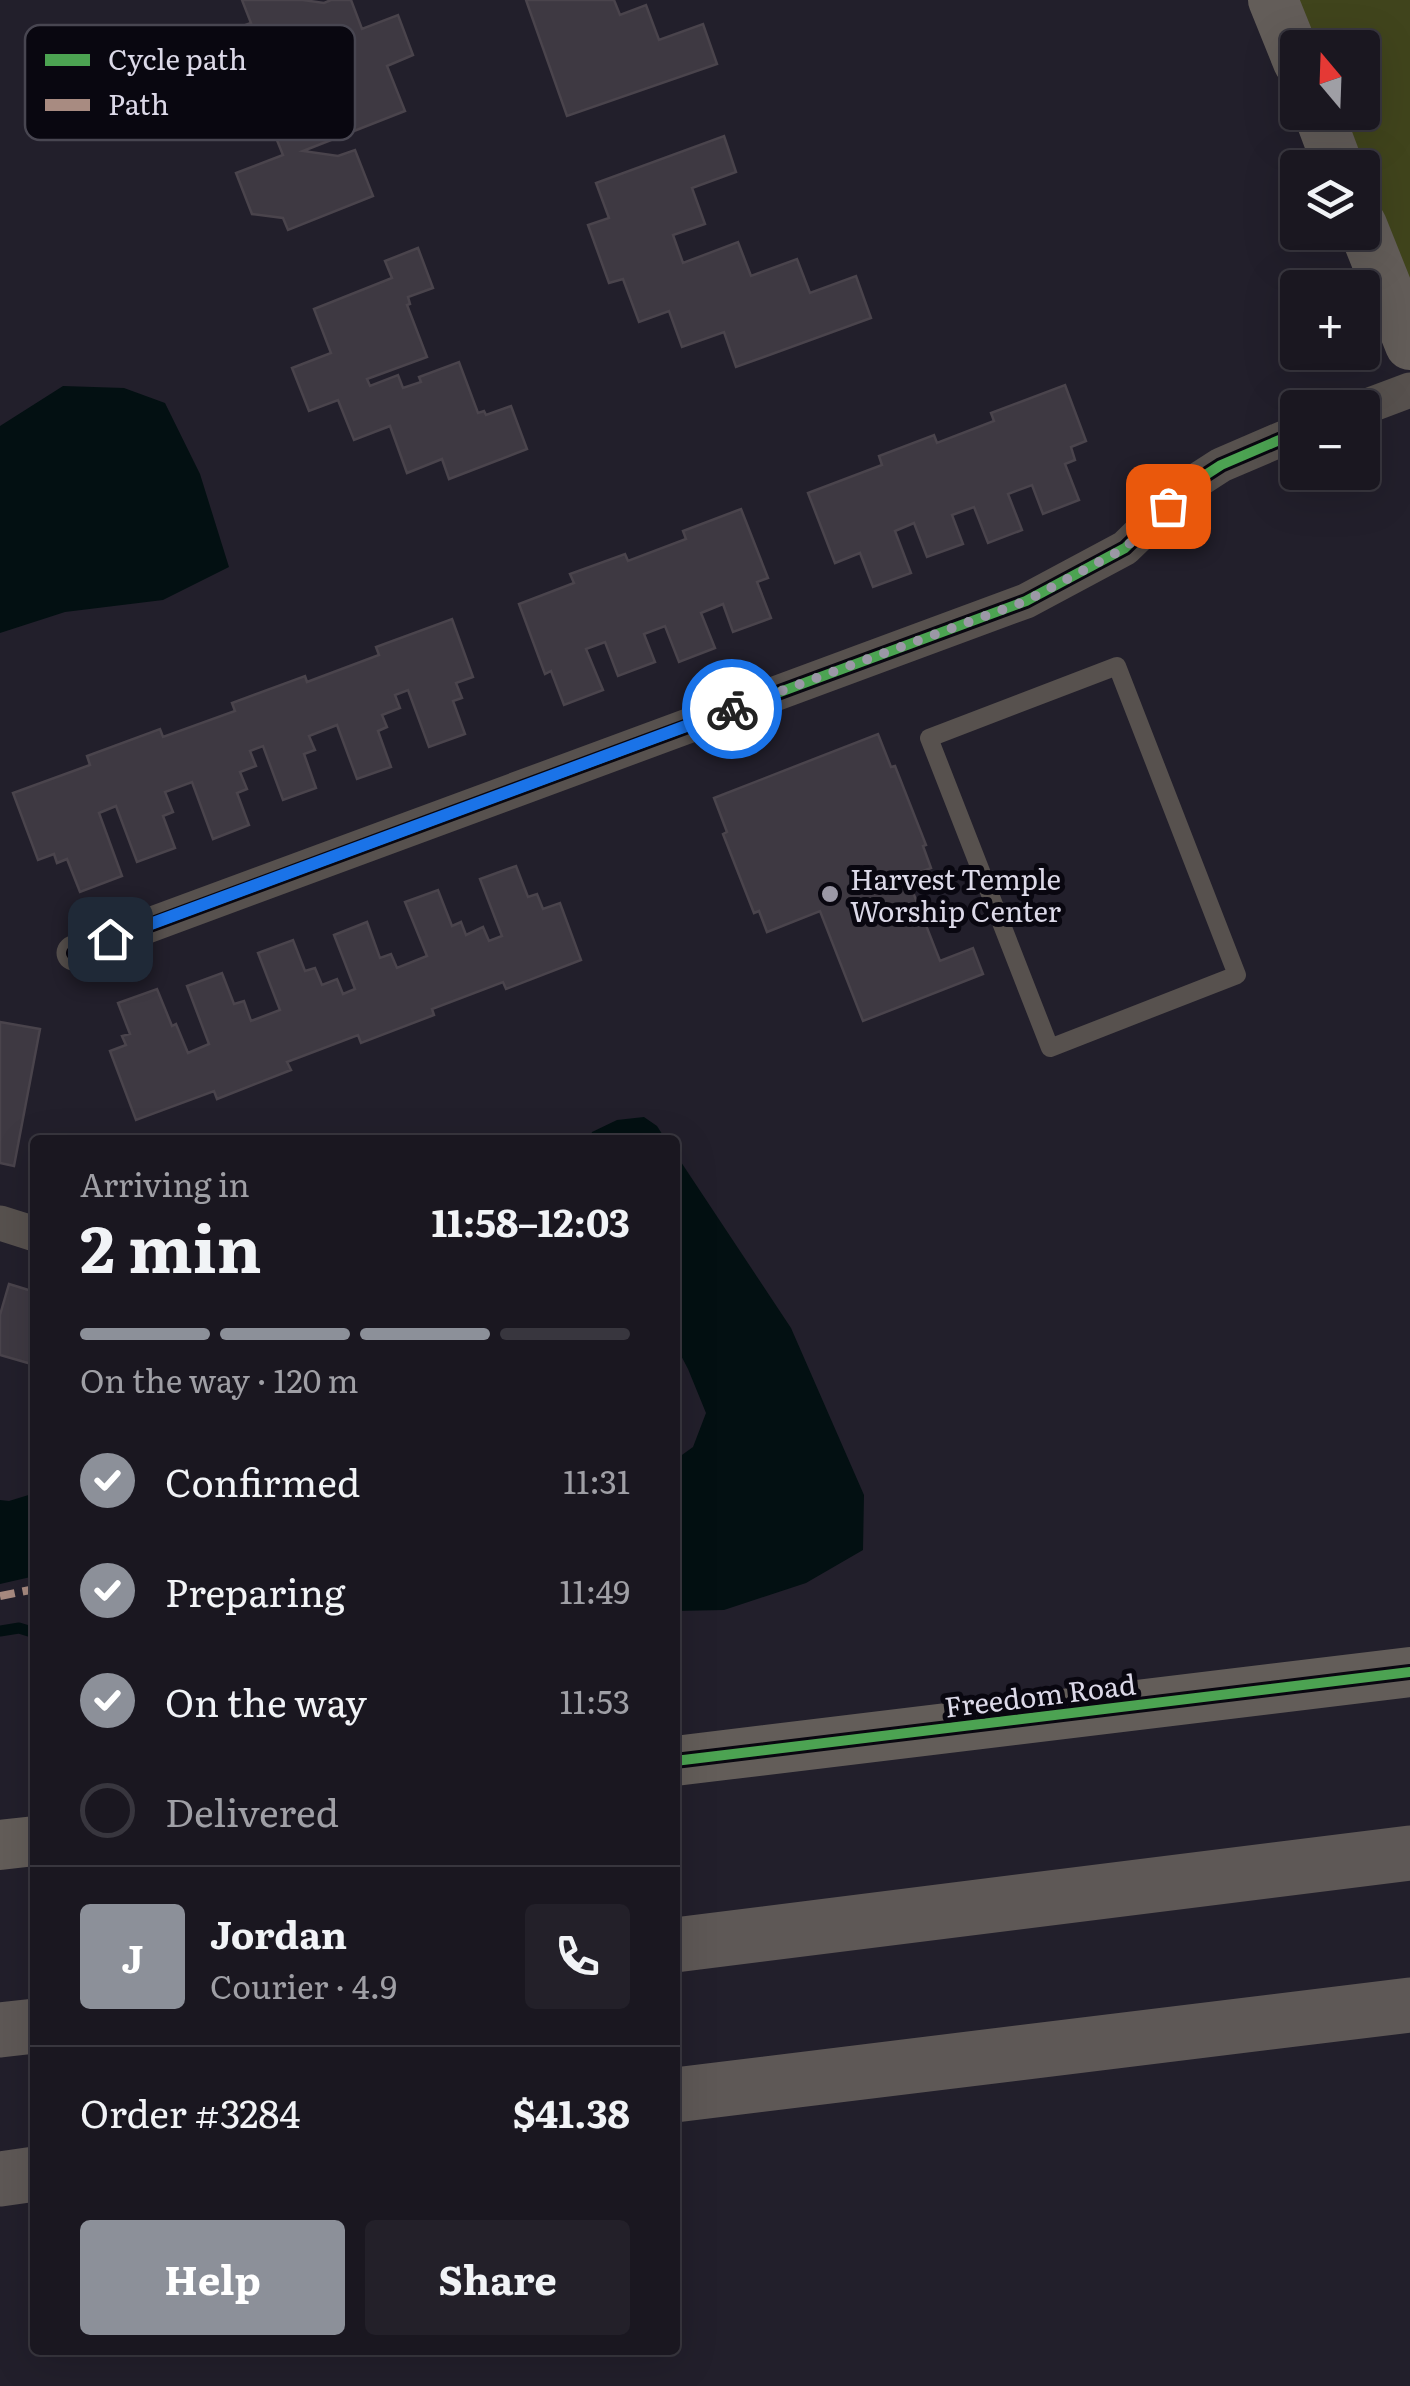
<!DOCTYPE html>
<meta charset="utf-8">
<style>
:root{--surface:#1a1720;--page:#232029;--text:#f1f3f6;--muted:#9f9fa5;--line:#38363e;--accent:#8c9099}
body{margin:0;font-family:Literata,serif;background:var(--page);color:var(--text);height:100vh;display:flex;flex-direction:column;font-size:38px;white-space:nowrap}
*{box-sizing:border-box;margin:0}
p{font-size:32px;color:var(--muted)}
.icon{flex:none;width:55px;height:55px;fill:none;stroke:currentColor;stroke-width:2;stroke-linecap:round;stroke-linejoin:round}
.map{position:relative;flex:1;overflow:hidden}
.side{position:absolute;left:30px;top:1135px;width:650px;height:1220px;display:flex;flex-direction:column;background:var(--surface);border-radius:10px;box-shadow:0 10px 40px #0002,0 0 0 2px var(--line)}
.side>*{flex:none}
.needle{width:65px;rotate:341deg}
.controls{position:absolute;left:1280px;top:30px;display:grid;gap:20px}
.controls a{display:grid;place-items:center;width:100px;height:100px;border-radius:10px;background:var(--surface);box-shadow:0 10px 40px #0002,0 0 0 2px var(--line);font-size:50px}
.pin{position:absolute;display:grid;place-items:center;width:85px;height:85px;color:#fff;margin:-42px;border-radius:20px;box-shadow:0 5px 15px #0006}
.courier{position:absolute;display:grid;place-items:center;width:100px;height:100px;margin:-50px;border:8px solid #1a73e8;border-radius:50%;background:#fff;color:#222;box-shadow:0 2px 12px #0007}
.overview em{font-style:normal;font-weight:700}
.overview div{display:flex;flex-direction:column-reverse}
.overview{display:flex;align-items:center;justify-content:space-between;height:170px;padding:0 50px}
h1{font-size:65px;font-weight:700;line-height:75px}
.bar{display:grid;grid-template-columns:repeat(4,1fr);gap:15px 10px;align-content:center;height:120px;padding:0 50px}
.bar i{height:12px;border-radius:8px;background:var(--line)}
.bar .current{background:var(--accent)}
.bar p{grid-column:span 4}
.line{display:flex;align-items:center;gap:25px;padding:0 50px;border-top:2px solid var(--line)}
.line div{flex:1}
.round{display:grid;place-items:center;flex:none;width:105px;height:105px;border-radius:10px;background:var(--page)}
ol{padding:0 50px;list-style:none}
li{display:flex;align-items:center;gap:30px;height:110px}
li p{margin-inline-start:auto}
li .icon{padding:10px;border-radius:50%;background:var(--accent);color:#fff;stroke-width:4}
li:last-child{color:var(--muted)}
li i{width:55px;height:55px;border:5px solid var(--line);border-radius:50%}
.button{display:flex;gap:20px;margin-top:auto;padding:20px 50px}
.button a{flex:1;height:115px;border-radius:10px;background:var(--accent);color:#fff;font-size:40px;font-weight:700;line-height:115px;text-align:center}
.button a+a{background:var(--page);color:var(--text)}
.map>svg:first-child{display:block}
</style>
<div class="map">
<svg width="1410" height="2386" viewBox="0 0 1410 2386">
<rect width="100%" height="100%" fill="#221f2b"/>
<!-- park -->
<path fill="#40441c" d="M1272 0H1410V350L1362 232V168L1315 113 1362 112V48H1298Z"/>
<!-- water -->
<g fill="#031012">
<path d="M63 386 124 388 165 403 200 474 229 567 163 600 65 612 0 633V426Z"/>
<path d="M644 1117 657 1126 666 1140H589L592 1132 617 1120Z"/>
<path d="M675 1153 791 1328 864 1495 863 1550 806 1583 724 1610 675 1611V1460L693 1447 706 1413 688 1369 675 1344Z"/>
<path d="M35 1493V1576L0 1584V1500L9 1501Z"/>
</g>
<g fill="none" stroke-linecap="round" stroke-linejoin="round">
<!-- stream -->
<path stroke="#031012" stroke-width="11" d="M0 1631 19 1628 35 1633"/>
</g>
<!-- building -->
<g fill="#3e3942" stroke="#4a444c" stroke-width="2.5">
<path d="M242 0H303L324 3 331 0H351L362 29 398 15 413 55 387 66 405 111 303 151 338 156 355 150 373 196 288 230 283 218 252 214 236 173 283 155 266 113 286 105 270 67 242 78 223 33 251 23Z"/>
<path d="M526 0H614L620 15 646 5 659 40 703 24 717 64 567 116Z"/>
<path d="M724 136 736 172 692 188 705 224 673 235 683 263 738 242 751 276 797 259 810 293 856 276 871 318 736 367 724 332 682 347 669 311 639 322 623 279 609 283 588 225 609 218 596 183Z"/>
<path d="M418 248 433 288 408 297 410 304 407 305 427 357 367 379 370 386 398 375 403 388 421 382 419 377 459 362 478 413 484 411 486 415 511 406 527 449 449 479 442 459 407 473 390 426 354 440 338 400 309 411 292 368 331 353 314 309 392 278 385 261Z"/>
<path d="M1065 385 1086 441 1071 447 1075 460 1065 464 1079 500 1043 514 1032 485 1008 494 1022 530 988 543 974 507 952 515 963 544 927 557 914 523 895 531 911 573 873 587 860 553 835 563 808 493 882 465 879 456 934 435 937 443 994 421 991 413Z"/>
<path d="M741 509 768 578 757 582 771 618 733 632 723 604 701 613 715 648 679 662 665 626 644 634 655 662 618 676 605 642 586 649 603 690 564 705 551 671 545 674 519 604 574 583 570 574 625 554 628 561 686 539 683 531Z"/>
<path d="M452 619 473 677 456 683 462 698 453 701 465 734 429 747 408 690 395 695 400 708 382 715 387 727 378 731 391 767 357 779 337 725 309 736 315 750 304 754 316 788 283 800 263 746 250 751 256 766 240 772 247 789 237 793 249 825 213 839 192 782 165 792 173 812 163 816 175 848 137 862 116 806 99 813 122 876 80 892 67 859 57 863 54 854 38 860 13 793 90 765 87 756 160 729 163 737 235 711 232 703 305 676 307 682 379 655 376 647Z"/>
<path d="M878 734 891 767 895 766 926 845 923 846 931 868 907 877 940 961 973 948 983 974 863 1021 820 911 767 932 759 911 754 913 723 834 727 832 714 798Z"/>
<path d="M516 866 528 897 537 894 543 909 560 903 581 960 506 989 503 982 432 1009 434 1015 361 1043 358 1035 287 1062 291 1070 217 1099 214 1091 136 1120 110 1051 126 1045 122 1036 130 1034 118 1003 157 989 172 1026 176 1024 188 1053 209 1044 187 986 222 973 234 1004 244 1001 251 1021 280 1010 258 953 293 940 305 971 315 968 322 985 337 979 343 994 355 989 334 935 367 922 380 958 391 954 397 968 427 956 405 902 438 890 452 926 461 922 466 935 483 927 489 941 502 936 480 879Z"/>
<path d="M0 1022 40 1029 14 1166 0 1163Z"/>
<path d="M9 1284 35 1292V1365L0 1355V1315Z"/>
</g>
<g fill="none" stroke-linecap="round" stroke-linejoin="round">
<!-- lane -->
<path stroke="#57514e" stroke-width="18" d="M1117 666 1237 975 1050 1048 929 738Z"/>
<!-- street -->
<g stroke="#57514e" stroke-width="35">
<path d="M1362 408 1410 390"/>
<path d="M74 953 1026 601 1125 548 1190 485 1221 465 1298 432"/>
<path d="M0 1223 35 1234"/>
</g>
<!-- secondary -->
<g stroke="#635d59" stroke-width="50">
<path d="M1273 0 1298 62"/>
<path d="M1318 112 1339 168"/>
<path d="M1362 225 1410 345"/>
<path d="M675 1761 1410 1672"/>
<path d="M0 1845 35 1841"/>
</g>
<!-- highway -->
<g stroke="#5e5856" stroke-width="55">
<path d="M675 1945 1410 1853"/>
<path d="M0 2030 35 2026"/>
<path d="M675 2095 1410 2005"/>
<path d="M0 2179 35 2174"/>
</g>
<!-- quiet -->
<path stroke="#a88b81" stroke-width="8" stroke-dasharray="15 8" stroke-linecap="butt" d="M0 1596 35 1589"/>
<!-- cycleway casing -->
<g stroke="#090710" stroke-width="16">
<g id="cycleway">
<path d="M74 953 1026 601 1125 548 1190 485 1221 465 1298 432"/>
<path d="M675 1761 1410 1672"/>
</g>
</g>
<!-- cycleway -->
<use href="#cycleway" stroke="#4ca352" stroke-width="10"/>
</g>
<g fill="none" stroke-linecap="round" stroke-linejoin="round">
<!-- done -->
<path stroke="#9b98a6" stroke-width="10" stroke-dasharray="0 18" d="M732 709 1026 601 1125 548 1168 506"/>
<!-- route -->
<path stroke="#1a73e8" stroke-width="12" d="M110 939 732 709"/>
</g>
<!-- markers -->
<circle fill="#9b98a6" stroke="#090710" stroke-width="4" cx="830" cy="894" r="10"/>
<g text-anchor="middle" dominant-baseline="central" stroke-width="10" stroke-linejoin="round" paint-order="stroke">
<!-- poi labels -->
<g font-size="28" fill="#dcd9e8" stroke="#090710" text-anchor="start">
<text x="850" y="878">Harvest Temple<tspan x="850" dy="32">Worship Center</tspan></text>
</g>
<!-- street labels -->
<g font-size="28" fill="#dcd9e8" stroke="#090710">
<text transform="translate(1040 1694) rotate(-7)">Freedom Road</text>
</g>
</g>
<!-- legend -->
<rect x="25" y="25" width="330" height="115" rx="15" fill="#090710" stroke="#484651" stroke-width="2.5"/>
<rect x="45" y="54" width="45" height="12" fill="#4ca352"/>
<rect x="45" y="99" width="45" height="12" fill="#a88b81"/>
<g font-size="28" fill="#dcd9e8">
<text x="108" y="70">Cycle path</text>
<text x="108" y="115">Path</text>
</g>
</svg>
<div class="controls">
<a><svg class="needle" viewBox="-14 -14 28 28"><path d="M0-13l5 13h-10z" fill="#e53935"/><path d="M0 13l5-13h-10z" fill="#9f9fa5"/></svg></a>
<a><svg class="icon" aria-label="layers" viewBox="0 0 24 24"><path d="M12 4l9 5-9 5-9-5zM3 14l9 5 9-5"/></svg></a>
<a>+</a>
<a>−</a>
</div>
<div class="pin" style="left:1168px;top:506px;background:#ea580c"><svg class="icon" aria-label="bag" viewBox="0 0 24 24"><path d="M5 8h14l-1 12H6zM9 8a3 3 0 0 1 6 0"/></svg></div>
<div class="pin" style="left:110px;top:939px;background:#1f2937"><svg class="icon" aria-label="home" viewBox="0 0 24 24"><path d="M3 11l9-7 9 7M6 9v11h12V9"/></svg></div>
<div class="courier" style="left:732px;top:709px"><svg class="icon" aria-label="bike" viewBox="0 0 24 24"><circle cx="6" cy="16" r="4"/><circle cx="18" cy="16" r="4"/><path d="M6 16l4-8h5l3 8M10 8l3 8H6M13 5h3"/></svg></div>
<section class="side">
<div class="overview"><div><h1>2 min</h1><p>Arriving in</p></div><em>11:58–12:03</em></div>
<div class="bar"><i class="current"></i><i class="current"></i><i class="current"></i><i></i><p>On the way · 120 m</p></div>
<ol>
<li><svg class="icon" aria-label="check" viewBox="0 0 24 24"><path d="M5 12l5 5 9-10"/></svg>Confirmed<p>11:31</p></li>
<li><svg class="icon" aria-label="check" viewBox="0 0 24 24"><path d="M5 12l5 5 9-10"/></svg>Preparing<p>11:49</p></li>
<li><svg class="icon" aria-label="check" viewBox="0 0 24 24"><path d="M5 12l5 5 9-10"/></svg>On the way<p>11:53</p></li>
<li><i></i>Delivered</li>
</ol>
<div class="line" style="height:180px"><b class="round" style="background:var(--accent);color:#fff">J</b><div><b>Jordan</b><p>Courier · 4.9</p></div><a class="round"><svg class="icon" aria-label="phone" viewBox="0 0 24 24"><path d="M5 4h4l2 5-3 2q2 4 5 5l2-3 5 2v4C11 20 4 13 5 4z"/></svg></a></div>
<div class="line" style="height:130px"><div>Order #3284</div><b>$41.38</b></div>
<div class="button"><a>Help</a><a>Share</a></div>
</section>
</div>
